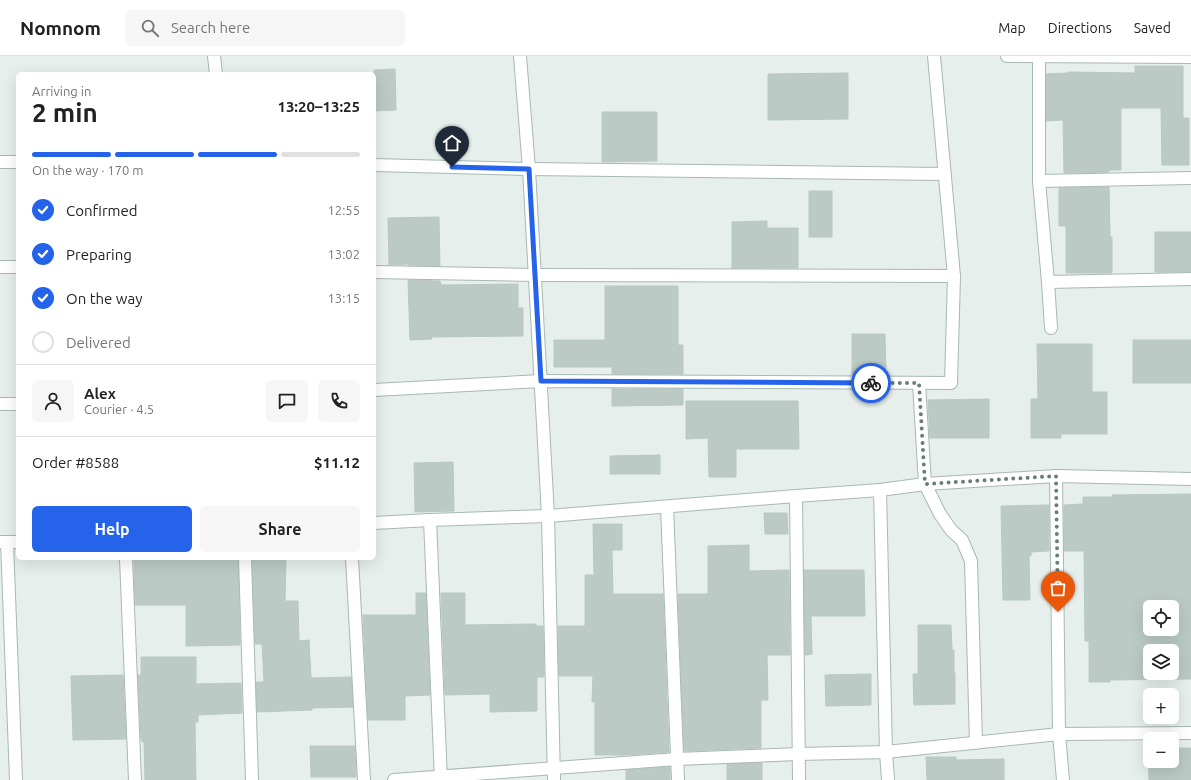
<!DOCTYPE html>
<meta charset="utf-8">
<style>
:root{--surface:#fff;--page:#f6f6f6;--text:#222;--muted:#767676;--line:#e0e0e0;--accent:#2563eb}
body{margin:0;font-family:Ubuntu,sans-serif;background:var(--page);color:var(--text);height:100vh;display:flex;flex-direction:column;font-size:15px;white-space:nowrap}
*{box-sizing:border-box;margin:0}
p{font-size:13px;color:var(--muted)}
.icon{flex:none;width:22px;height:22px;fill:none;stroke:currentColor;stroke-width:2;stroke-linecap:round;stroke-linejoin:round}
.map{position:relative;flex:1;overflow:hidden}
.drawer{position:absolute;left:16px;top:16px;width:360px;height:488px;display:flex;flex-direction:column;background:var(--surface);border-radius:6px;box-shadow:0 4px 16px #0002}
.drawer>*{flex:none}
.controls{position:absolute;left:1143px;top:544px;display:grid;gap:8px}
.controls a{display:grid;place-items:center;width:36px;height:36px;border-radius:6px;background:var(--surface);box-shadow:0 4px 16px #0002;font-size:20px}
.pin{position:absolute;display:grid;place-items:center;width:34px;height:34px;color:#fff;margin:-41px -17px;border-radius:50% 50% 50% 0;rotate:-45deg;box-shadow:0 0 4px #0007}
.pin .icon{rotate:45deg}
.courier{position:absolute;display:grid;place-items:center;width:40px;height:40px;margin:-20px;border:3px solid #2563eb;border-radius:50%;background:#fff;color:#222;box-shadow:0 1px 5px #0007}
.summary em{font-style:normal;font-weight:700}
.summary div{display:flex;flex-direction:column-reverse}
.summary{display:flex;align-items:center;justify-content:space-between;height:68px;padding:0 16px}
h1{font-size:26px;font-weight:700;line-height:30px}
.bar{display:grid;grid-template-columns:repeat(4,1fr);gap:6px 4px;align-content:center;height:48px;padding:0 16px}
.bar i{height:5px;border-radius:3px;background:var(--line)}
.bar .current{background:var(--accent)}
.bar p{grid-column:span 4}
.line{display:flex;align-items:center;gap:10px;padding:0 16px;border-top:1px solid var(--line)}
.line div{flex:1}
.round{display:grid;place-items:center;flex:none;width:42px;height:42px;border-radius:6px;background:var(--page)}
ol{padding:0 16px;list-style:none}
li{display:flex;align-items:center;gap:12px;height:44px}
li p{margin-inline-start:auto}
li .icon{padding:4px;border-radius:50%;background:var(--accent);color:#fff;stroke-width:4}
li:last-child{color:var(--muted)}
li i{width:22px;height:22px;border:2px solid var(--line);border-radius:50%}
.action{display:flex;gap:8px;margin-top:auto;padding:8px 16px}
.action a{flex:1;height:46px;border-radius:6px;background:var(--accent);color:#fff;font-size:16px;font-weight:700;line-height:46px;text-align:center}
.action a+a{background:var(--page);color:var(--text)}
header{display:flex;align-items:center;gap:24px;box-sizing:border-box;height:56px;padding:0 20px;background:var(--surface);border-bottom:1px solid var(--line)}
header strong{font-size:19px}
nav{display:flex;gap:22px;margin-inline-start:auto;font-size:14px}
.search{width:280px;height:36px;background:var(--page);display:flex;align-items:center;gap:10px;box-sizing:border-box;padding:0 14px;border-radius:6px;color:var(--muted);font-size:15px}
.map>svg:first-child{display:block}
</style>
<header>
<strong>Nomnom</strong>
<div class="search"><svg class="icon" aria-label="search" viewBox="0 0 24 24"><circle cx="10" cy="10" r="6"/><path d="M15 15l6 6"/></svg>Search here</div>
<nav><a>Map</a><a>Directions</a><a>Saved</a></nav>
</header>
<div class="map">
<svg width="1191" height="724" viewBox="0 0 1191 724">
<rect width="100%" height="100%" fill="#e6efeb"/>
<!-- building -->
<g fill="#bbcac4" stroke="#b8c9c2" fill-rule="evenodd">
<path d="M1135 10H1183V62H1189V109H1162L1161 52H1121V114H1109V116L1064 117 1063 64 1046 65V18L1069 17V16L1135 17Z"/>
<path d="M395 13 396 54 374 55V14Z"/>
<path d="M848 17V63L768 64V18Z"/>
<path d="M602 56H657V105L602 106Z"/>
<path d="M1109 131 1110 181H1112V217H1066V170H1059V132Z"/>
<rect x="809" y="135" width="23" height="46"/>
<path d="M439 161 440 210 408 209V208L389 209 388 162Z"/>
<path d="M767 165V172H798V212H732V166Z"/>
<rect x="1155" y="176" width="36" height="40"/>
<path d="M408 224 440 225 441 229 518 228V252H523V280L431 281 432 283 410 284Z"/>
<path d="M605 230H678V289H683V318H612V311H554V284H605Z"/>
<path d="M852 278H885L886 319H852Z"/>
<rect x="1133" y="284" width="58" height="43"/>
<path d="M1037 288H1092V336H1107V378H1061V382H1031V343H1038Z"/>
<path d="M612 333H683V349L612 350Z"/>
<path d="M989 343V382H930L928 344Z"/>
<path d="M686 345H798L799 393H736V421H709L708 382 686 383Z"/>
<path d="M660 399V418H610V400Z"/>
<path d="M453 406 454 455 415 456 414 407Z"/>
<path d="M1191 438V623L1110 624V626H1089V585H1085L1084 495H1064V449L1083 448V441H1112V439ZM1150 551H1172V573H1150ZM1150 595H1172V617H1150Z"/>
<path d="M1049 449V495L1031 496V500H1029L1030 544H1003L1001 450Z"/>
<path d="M764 457H787L788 478H765Z"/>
<path d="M593 468H622V494H612L613 538H663L669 696 625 699H595V646H592L593 620H559L558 570H585V519H594Z"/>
<path d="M749 489V515L789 514 790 599H767L768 644H761V692L684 695 678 538H708V490Z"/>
<path d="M134 502H238L240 589 186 590V549H135Z"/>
<path d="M252 502H286L285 545H298L299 585 309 584 311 622 351 621 353 651 312 652V654L257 656 256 626H264L262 588H255Z"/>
<path d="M804 514H864L865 560H811L812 598 805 599Z"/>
<path d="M416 537H426L430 639 405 640V664H368L363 559H416Z"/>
<path d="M441 537H465V569L536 568V570H543L544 621H537V655L490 656V638L445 639Z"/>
<path d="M918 569H951L952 594H954V617H955V648L914 649 913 618H918Z"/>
<path d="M141 601H196V628L241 627 242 657 198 659V666H195L196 724H145L144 686H142V683H141L138 619H141Z"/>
<path d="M871 618V649L826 650 825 619Z"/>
<path d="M123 619 126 683 73 684 71 620Z"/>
<path d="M310 690H355L356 721H311Z"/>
<path d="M1148 692H1150V705H1172V692H1191V724H1149Z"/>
<path d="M926 701H956V704L1004 703V724H927Z"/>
<path d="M762 707V724H727V708Z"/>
<path d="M670 711V724H626V714Z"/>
</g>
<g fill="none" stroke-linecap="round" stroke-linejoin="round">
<!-- minor casing -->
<g stroke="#a8b8b2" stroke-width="14">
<g id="minor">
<path d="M214 0 216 18"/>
<path d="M520 0 529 113 548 460 554 724"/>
<path d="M1007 0 1191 1"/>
<path d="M1039 0V125L1048 226 1051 272"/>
<path d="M0 106H18"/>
<path d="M374 109 529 113 944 118"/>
<path d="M1039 125 1191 122"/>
<path d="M0 211H18"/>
<path d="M374 216 535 219 954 220"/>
<path d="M1048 226 1191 223"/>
<path d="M919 327 925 428 940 458 951 474 962 484 971 505 976 687"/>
<path d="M374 334 541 325 951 327 954 220 934 0"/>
<path d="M0 348H18"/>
<path d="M1056 420 1059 678 1063 724"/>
<path d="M880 434 886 696 888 724"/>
<path d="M796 440 799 724"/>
<path d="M667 451 678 724"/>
<path d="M430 464 441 724"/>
<path d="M374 467 430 464 548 460 796 440 880 434 925 428 1056 420 1191 423"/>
<path d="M0 486H18"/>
<path d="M7 486 16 724"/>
<path d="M126 502 135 724"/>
<path d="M245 502 252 724"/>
<path d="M352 502 364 724"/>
<path d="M394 724 677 703 798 698 886 696 1059 678 1191 677"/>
</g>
</g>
<!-- minor -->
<use href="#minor" stroke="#fff" stroke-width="12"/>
</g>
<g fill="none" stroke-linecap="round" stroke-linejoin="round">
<!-- done -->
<path stroke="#687f78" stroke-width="4" stroke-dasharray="0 7.2" d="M871 327H919L925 428 1056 420 1058 556"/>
<!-- route -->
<path stroke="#2563eb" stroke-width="5" d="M452 111 529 113 541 325 871 327"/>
</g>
</svg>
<div class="controls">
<a><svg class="icon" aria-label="locate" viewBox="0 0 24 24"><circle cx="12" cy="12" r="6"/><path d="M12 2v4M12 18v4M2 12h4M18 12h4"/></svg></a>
<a><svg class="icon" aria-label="layers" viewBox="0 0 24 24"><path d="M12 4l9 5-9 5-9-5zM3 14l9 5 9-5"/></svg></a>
<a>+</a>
<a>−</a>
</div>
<div class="pin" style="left:1058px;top:556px;background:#ea580c"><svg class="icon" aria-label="bag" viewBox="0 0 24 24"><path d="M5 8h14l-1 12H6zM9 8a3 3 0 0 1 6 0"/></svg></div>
<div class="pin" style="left:452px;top:111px;background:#1f2937"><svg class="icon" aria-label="home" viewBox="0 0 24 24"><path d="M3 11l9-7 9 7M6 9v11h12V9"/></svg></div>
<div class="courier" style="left:871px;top:327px"><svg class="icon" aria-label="bike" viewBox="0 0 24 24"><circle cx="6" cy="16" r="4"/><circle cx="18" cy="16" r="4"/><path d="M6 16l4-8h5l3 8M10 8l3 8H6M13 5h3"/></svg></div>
<section class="drawer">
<div class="summary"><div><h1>2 min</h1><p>Arriving in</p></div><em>13:20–13:25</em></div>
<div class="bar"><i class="current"></i><i class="current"></i><i class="current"></i><i></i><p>On the way · 170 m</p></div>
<ol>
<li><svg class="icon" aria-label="check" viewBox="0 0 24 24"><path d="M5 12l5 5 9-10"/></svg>Confirmed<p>12:55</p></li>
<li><svg class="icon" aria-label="check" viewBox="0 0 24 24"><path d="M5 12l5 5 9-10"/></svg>Preparing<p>13:02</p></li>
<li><svg class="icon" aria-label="check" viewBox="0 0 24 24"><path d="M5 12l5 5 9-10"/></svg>On the way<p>13:15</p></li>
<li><i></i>Delivered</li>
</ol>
<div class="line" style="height:72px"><a class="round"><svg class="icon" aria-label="person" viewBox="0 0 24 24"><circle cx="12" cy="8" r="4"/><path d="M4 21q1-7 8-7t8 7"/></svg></a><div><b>Alex</b><p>Courier · 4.5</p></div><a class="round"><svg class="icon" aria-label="chat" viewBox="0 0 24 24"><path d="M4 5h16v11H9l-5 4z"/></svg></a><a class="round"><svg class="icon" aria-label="phone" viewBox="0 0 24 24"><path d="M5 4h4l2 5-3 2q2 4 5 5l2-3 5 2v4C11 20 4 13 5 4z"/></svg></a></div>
<div class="line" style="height:52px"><div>Order #8588</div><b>$11.12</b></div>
<div class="action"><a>Help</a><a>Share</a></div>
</section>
</div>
